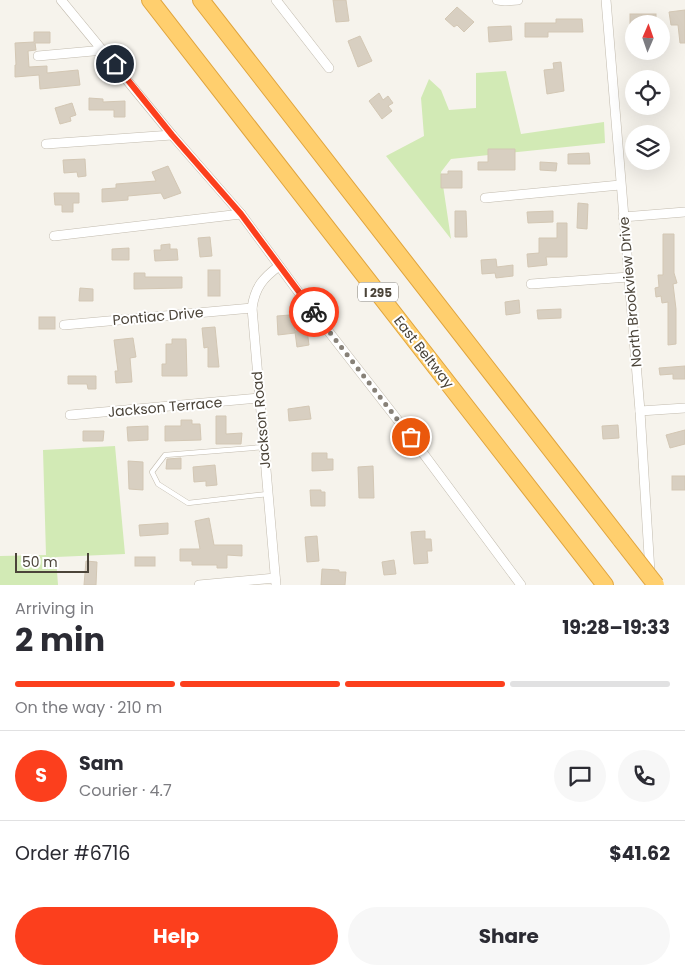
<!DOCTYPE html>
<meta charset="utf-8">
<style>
:root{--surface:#fff;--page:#f7f7f7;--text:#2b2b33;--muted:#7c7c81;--line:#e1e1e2;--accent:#fc3f1d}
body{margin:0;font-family:Poppins,sans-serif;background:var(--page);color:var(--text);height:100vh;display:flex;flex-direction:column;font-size:19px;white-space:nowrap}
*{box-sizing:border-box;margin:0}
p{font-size:16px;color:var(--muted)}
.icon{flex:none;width:28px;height:28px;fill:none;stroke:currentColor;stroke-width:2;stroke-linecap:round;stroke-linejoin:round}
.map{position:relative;height:585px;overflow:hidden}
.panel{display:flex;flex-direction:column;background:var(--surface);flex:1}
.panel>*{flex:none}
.needle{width:32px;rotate:2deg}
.controls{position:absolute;left:625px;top:15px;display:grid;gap:10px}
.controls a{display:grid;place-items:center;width:45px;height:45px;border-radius:50%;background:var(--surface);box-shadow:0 5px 20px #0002;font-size:25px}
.scale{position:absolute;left:15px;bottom:12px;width:74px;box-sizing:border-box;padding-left:5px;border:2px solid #4b4439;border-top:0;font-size:14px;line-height:18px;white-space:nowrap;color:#4b4439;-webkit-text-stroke:4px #fff;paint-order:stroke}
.pin{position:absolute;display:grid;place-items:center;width:42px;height:42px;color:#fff;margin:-21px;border:2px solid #fff;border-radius:50%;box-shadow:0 1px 5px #0007}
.courier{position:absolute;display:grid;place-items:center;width:50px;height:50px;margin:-25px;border:4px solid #fc3f1d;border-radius:50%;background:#fff;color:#222;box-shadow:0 1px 6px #0007}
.headline em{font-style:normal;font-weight:700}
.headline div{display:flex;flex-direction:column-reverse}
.headline{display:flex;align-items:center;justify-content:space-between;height:85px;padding:0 15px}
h1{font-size:32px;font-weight:700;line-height:38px}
.bar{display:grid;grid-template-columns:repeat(4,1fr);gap:8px 5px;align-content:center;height:60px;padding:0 15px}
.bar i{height:6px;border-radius:4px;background:var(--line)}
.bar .on{background:var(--accent)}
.bar p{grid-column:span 4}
.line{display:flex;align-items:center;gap:12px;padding:0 15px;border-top:1px solid var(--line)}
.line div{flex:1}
.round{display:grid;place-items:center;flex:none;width:52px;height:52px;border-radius:26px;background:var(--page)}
.action{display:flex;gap:10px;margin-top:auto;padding:10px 15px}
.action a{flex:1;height:58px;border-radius:30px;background:var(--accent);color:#fff;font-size:20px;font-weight:700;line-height:58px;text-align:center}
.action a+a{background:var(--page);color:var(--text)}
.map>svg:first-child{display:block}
</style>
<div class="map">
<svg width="685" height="585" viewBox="0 0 685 585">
<rect width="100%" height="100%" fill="#f6f3ec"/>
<!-- green -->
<g fill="#d2eab5">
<path d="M506 71 521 134 604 122 605 143 451 159 441 172 451 239 386 156 424 136 421 98 429 79 441 90 449 110 476 108V73Z"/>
<path d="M115 446 125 554 56 557 58 585H0V556L46 555 43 450Z"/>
</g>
<!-- building -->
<g fill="#d8cfc1" stroke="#d3c7b4">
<path d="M333 0H346L349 21 336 22Z"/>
<path d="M457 7 474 22 464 32 457 25 454 27 445 19Z"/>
<path d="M685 10V43H680L678 25H671L669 12Z"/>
<rect x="630" y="14" width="26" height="10"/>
<path d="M556 19H582L583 32H548V37H525V23H556Z"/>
<path d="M511 26 512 40 489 42 488 27Z"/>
<path d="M34 32H50V43H35L36 50 28 51 29 67 47 66V73L78 70 80 85 40 89 39 75 15 77V65H16L15 43 34 42Z"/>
<path d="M360 36 372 61 358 67 348 41Z"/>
<path d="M561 62 564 91 547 94 544 70 554 69 553 63Z"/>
<path d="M379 93 383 100 388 96 393 103 388 106 392 111 382 119 369 101Z"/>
<path d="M89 98 103 99V102L125 101V117H114V110H89Z"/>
<path d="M72 103 76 115 70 117 71 121 60 124 55 108Z"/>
<path d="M488 149H515V170H478V162H488Z"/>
<path d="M589 153 590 164H568V154Z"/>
<path d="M85 159 86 176 78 177 77 172 64 173 63 160Z"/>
<path d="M540 162 557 163 556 171 540 170Z"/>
<path d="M168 166 181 193 164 199 161 193 128 196V200L102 202V189L116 188V184L156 181 152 172Z"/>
<path d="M448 171H462V188H441V174H448Z"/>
<path d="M54 193H79V203H73V212H62V205H55Z"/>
<path d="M578 203 588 204 587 229 577 228Z"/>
<path d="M455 211H466L467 237H455Z"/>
<path d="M553 211V222L528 223 527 212Z"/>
<path d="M557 223H567V257H546L547 265 528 267 527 254 539 253V238H557Z"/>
<path d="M663 234H674V273L677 283 673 284 676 309V344L668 345V302L662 303 661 296 656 297 655 288 659 287 658 275H663Z"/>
<path d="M210 237 212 256 200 257 198 238Z"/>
<path d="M170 244V249H177L178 260 155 261 154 250H161V245Z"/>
<path d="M129 248V260H112V249Z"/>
<path d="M496 259 497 267 513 265V276L496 278 495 273 482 274 481 260Z"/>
<rect x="208" y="270" width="12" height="26"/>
<path d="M134 273H145V277H182V288L134 289Z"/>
<path d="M80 288 93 289V301H79Z"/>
<path d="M519 300 520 313 506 315 505 302Z"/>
<path d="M561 309V318L538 319 537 310Z"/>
<path d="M290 315V321H294L295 331 307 330 309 345 297 347 295 332V333L278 335 277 316Z"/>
<rect x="39" y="317" width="16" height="12"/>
<path d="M215 327 219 367H208V347L204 348 202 328Z"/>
<path d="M133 338 136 357 130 358 132 382 116 383 115 371H118L114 340Z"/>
<path d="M172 339H186L187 376H162V364H166V344H172Z"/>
<path d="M685 366V379H673V374L660 375 659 368Z"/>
<path d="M68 376H96V389H88L87 384H68Z"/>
<path d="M309 406 311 419 289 421 288 409Z"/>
<path d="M216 416H226V434L242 433 241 444H216Z"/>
<path d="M181 420H192V424H200L201 440 165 441V426H181Z"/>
<path d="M618 425 619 438 603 439 602 426Z"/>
<path d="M148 426V440L128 441 127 427Z"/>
<path d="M685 430V444L670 448 666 435Z"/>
<path d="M83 431H104L103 441H83Z"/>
<path d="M312 453H327V459H333V470L312 471Z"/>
<path d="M181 458V469H166L167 459Z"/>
<path d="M128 461 143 462V490L129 489Z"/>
<path d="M215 465 217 485 206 486V481L194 482 193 467Z"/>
<path d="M373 466 374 498H359L358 467Z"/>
<rect x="672" y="476" width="13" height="14"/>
<path d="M310 490H321V492H325V506H311Z"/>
<path d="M209 518 214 545H242V556L227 555V568H217V565H192V561H180V549H200L195 521Z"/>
<path d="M168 523V534L140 536 139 525Z"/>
<path d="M425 531V539H431L432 551H427L428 563 414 564 411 532Z"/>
<path d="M317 536 319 561 307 562 305 537Z"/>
<rect x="135" y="557" width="20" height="9"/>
<path d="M394 560 396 574 384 575 382 562Z"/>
<path d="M86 561 97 562 96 585H84Z"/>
<path d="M322 569 339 570V572H346L345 585H321Z"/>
</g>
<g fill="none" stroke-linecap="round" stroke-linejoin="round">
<!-- service casing -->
<g stroke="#c2bbae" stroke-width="5.5">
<path id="service" d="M264 447 165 455 152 472 158 484 188 503 268 494"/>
</g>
<!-- minor casing -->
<g stroke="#c2bbae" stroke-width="10">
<g id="minor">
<path d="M61 0 172 135 241 214 311 309 411 437 521 585"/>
<path d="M276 0 329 68"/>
<path d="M497 0 505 1 518 0"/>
<path d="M606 0 640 411 650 572"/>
<path d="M38 56 104 50"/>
<path d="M46 144 172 135"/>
<path d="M485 198 620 185"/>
<path d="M623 217 685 212"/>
<path d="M54 236 241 214"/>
<path d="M531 284 629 277"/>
<path d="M64 325 252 308"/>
<path d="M640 411 685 408"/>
<path d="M70 415 259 398"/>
<path d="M199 585 275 578"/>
<path d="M276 585 252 308C255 287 263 278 279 266"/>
</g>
</g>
<!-- motorway casing -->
<g stroke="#e0a43c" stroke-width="18">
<g id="motorway">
<path d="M150 0 605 585"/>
<path d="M201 0 621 540"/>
</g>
</g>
<!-- service -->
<use href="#service" stroke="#fff" stroke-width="4.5"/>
<!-- minor -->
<use href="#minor" stroke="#fff" stroke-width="9"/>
<!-- motorway -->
<use href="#motorway" stroke="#ffcf6e" stroke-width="16"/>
<!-- motorway-bridge casing -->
<g stroke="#e0a43c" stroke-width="18" stroke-linecap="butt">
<path id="motorway-bridge" d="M621 540 656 585"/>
</g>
<!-- motorway-bridge -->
<use href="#motorway-bridge" stroke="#ffcf6e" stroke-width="16"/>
</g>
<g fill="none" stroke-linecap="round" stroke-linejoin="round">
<!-- done -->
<path stroke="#878178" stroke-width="5" stroke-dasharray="0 9" d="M314 312 411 437"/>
<!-- route -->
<path stroke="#fc3f1d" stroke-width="6" d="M115 64 172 135 241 214 314 312"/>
</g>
<g text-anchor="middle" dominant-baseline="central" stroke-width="4" stroke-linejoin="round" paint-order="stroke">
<!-- shield labels -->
<rect fill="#fff" stroke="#817c74" stroke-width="1" x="358" y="282.5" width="40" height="19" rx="4"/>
<g font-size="12" font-weight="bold" fill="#4b4439">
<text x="378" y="292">I 295</text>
</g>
<!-- street labels -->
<g font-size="14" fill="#4b4439" stroke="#fff">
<text transform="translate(630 292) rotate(-95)">North Brookview Drive</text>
<text transform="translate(158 316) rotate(-5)">Pontiac Drive</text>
<text transform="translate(424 352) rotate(52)">East Beltway</text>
<text transform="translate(165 407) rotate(-5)">Jackson Terrace</text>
<text transform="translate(261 420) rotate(-95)">Jackson Road</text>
</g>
</g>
</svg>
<div class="controls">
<a><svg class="needle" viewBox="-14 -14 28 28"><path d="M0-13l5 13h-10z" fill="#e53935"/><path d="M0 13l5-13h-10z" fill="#7c7c81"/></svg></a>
<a><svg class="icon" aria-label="locate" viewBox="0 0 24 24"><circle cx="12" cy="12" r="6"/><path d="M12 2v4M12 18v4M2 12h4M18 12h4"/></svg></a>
<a><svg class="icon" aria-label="layers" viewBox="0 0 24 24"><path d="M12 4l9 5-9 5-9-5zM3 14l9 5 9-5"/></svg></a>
</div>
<div class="scale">50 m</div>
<div class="pin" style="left:411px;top:437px;background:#ea580c"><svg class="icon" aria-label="bag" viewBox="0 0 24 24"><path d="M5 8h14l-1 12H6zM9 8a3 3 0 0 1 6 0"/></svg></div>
<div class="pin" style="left:115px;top:64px;background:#1f2937"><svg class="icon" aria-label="home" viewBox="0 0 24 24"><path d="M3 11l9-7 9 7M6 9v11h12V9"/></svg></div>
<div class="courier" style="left:314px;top:312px"><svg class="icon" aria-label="bike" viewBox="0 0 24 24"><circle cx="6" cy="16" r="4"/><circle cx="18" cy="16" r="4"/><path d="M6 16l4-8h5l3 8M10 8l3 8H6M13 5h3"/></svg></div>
</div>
<section class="panel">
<div class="headline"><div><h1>2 min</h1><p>Arriving in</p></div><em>19:28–19:33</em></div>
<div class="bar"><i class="on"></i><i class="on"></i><i class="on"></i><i></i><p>On the way · 210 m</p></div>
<div class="line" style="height:90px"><b class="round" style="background:var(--accent);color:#fff">S</b><div><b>Sam</b><p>Courier · 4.7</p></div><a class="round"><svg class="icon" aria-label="chat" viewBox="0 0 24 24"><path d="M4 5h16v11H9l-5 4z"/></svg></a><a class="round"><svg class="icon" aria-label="phone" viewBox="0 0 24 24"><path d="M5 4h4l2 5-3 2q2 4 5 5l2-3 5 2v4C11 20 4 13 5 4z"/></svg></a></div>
<div class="line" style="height:65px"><div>Order #6716</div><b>$41.62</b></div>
<div class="action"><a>Help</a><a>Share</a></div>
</section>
